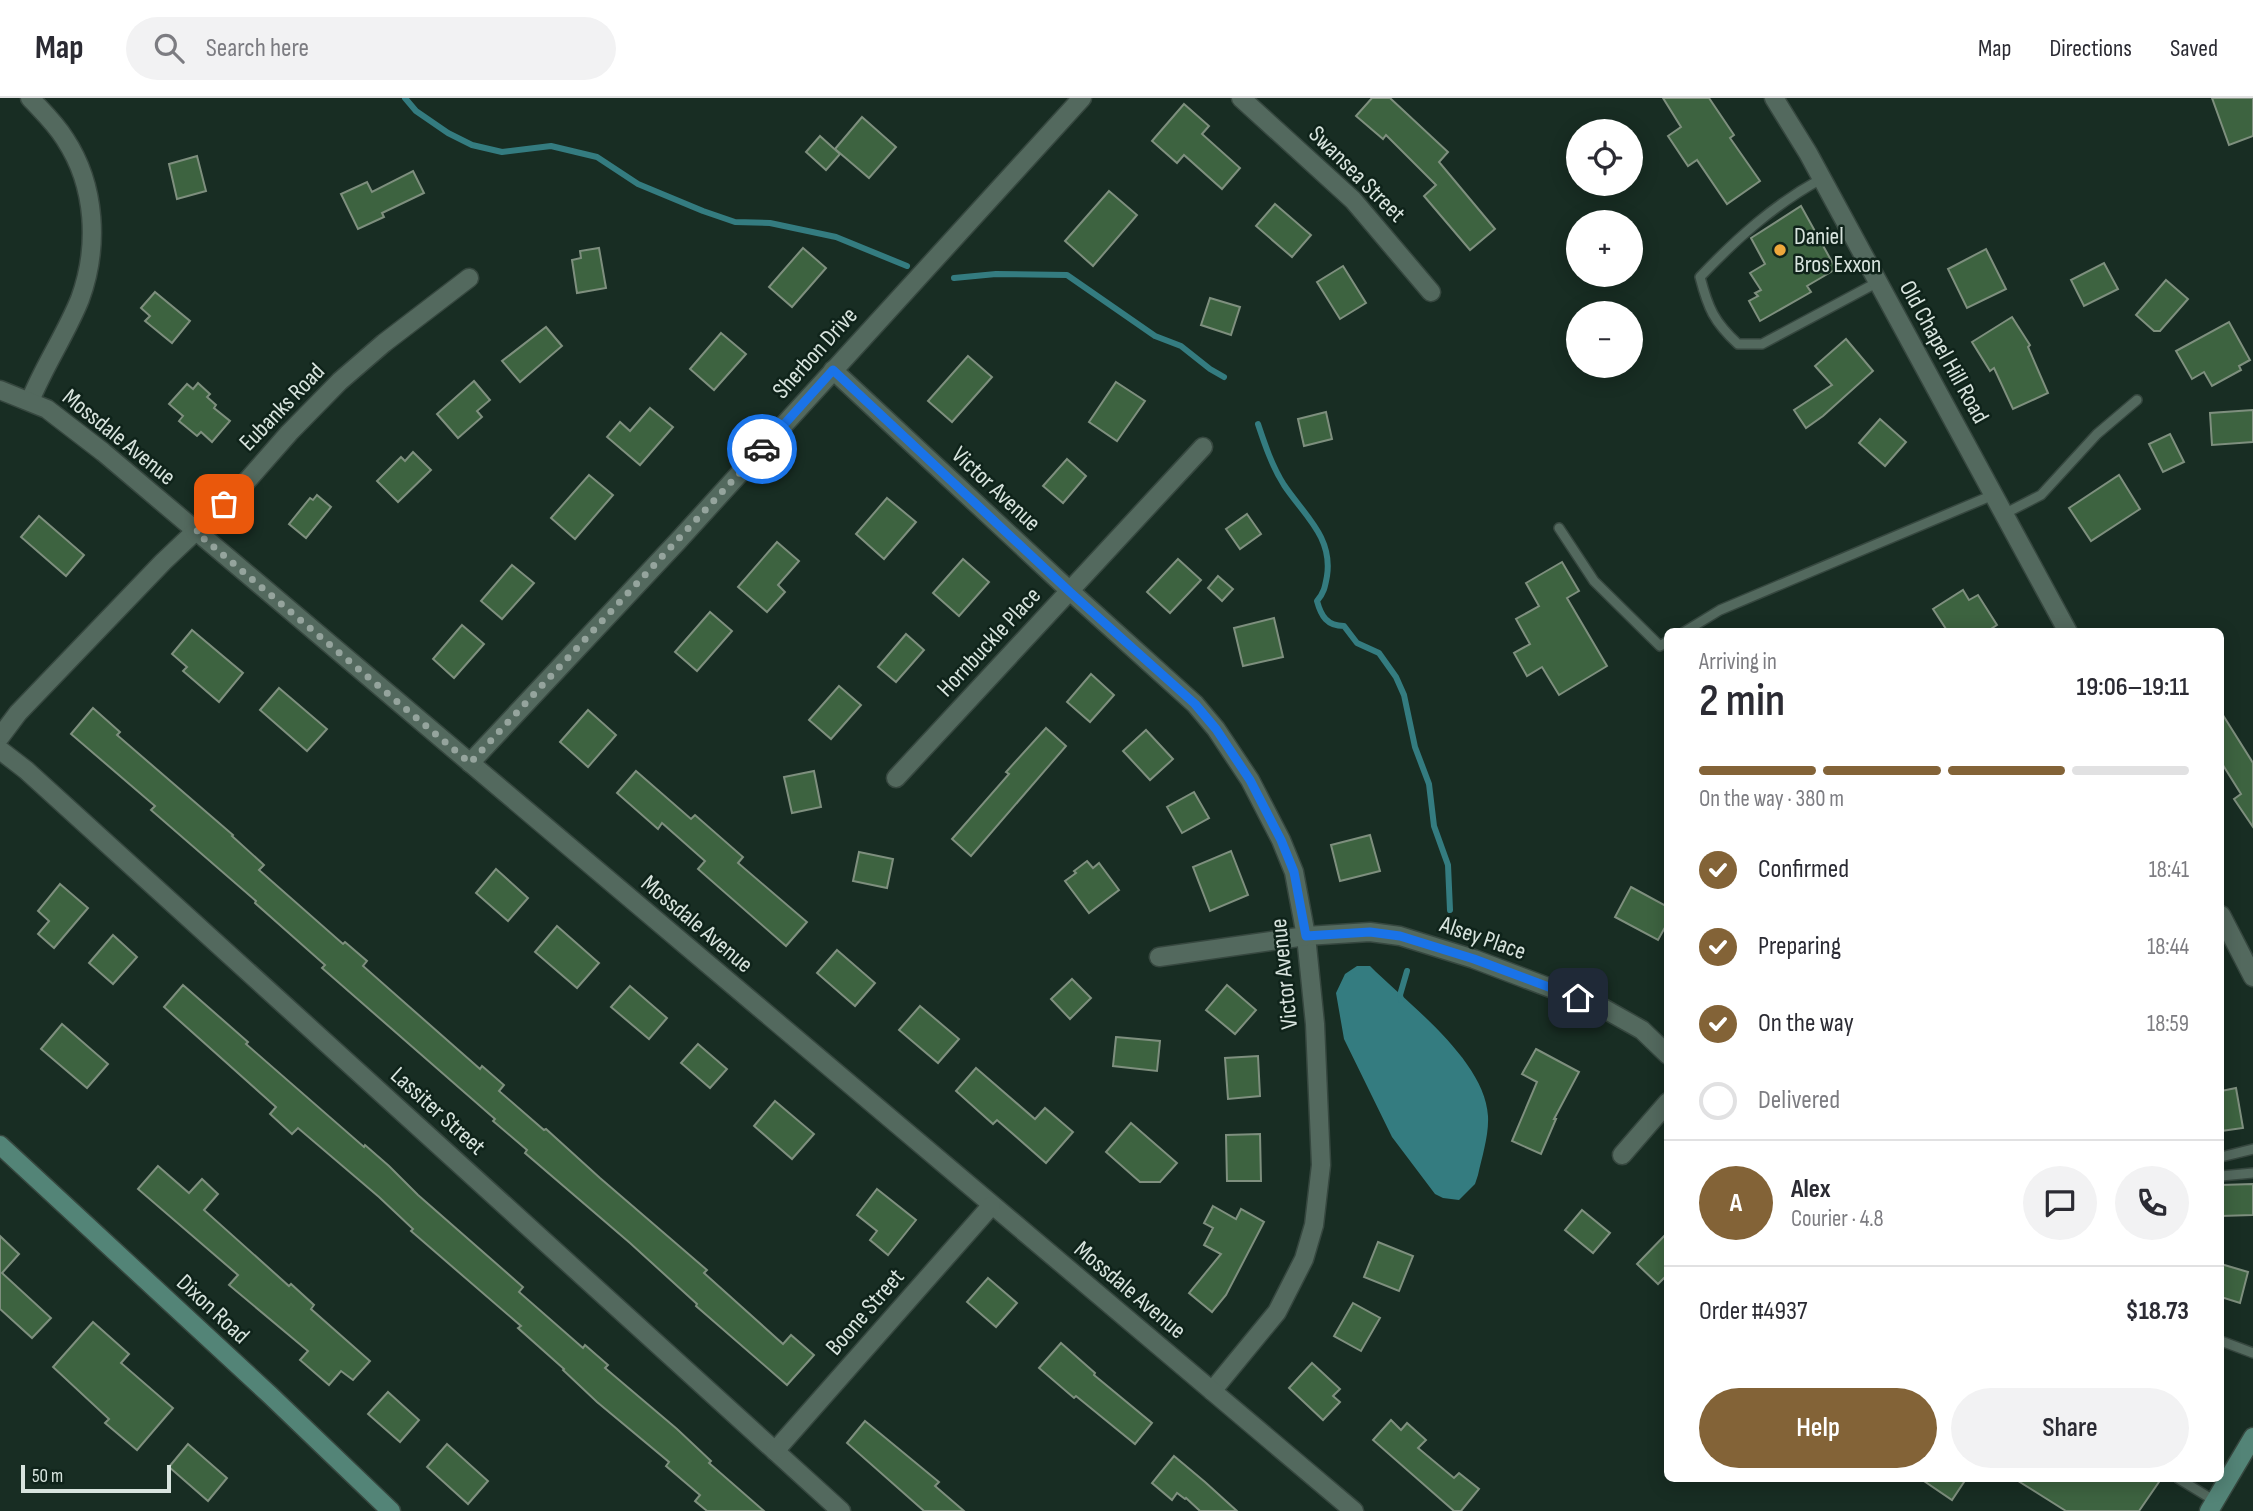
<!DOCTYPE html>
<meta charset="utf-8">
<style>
:root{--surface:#fff;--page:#f2f2f3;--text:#2b2b33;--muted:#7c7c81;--line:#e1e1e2;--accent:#836337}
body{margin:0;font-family:"Sofia Sans Condensed",sans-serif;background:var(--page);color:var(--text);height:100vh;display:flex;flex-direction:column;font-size:26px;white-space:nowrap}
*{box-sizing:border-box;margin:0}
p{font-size:23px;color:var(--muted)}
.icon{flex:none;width:38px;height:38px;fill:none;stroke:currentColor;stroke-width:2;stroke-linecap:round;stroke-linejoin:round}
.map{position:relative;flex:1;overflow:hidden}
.sheet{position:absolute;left:1664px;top:530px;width:560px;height:854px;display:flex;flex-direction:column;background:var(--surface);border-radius:10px;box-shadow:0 4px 18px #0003}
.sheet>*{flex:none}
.fabs{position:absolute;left:1566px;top:21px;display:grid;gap:14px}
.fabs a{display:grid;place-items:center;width:77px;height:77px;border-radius:50%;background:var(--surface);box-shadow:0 4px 18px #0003;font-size:35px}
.scale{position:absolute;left:21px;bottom:18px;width:150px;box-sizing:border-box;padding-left:7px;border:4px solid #d8e4de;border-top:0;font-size:19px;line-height:24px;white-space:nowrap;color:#d8e4de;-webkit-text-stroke:5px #0f231a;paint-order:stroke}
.pin{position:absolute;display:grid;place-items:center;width:60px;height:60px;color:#fff;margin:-30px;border-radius:14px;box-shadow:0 4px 10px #0006}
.courier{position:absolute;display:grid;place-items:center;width:70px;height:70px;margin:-35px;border:5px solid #1a73e8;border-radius:50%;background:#fff;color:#222;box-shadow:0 2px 9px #0007}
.summary em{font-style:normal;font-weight:600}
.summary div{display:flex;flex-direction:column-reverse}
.summary{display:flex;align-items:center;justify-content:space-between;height:119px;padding:0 35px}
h1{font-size:46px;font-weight:600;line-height:52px}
.bar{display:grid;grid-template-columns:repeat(4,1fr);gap:10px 7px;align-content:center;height:84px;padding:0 35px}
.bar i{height:9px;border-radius:5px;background:var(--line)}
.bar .on{background:var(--accent)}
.bar p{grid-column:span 4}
.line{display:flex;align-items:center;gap:18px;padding:0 35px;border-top:2px solid var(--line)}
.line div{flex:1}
.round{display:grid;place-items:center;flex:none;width:74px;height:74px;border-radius:37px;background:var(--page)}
ol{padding:0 35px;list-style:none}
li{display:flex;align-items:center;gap:21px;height:77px}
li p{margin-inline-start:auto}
li .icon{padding:7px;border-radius:50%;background:var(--accent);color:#fff;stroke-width:4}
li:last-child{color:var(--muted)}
li i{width:38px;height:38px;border:4px solid var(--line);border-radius:50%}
.action{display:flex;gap:14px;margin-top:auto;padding:14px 35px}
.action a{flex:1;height:80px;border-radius:42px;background:var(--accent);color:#fff;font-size:28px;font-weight:600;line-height:80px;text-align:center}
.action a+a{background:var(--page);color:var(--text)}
header{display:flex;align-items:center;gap:42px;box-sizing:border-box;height:98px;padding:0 35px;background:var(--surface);border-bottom:2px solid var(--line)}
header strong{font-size:33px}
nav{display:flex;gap:38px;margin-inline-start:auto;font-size:24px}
.search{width:490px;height:63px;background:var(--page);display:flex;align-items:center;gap:18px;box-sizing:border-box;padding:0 24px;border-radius:38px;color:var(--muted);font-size:26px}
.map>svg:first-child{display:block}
</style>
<header>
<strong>Map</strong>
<div class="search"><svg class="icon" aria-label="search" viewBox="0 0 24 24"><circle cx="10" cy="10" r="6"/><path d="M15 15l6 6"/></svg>Search here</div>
<nav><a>Map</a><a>Directions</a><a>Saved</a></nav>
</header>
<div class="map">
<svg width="2253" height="1413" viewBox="0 0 2253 1413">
<rect width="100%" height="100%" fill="#182d23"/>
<!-- water -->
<path fill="#347c80" d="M1357 868H1370C1407 905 1485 962 1488 1018 1489 1037 1482 1059 1478 1077L1475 1086 1459 1102 1443 1100 1435 1096 1392 1039 1344 941 1336 895 1345 876Z"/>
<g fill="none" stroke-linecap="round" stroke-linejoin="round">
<!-- stream -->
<g stroke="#347c80" stroke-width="6">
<path d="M405 0 416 13 448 35 472 47 502 54 551 48 597 59 638 86 703 113 735 124 770 125 836 139 907 168"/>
<path d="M954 180 996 176 1067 177 1155 238 1181 248 1210 271 1224 279"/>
<path d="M1258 326C1265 347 1272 368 1284 387 1304 417 1333 439 1327 478 1325 489 1324 495 1317 503 1321 518 1327 528 1344 528L1357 545 1379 555 1396 579 1404 597 1415 649 1429 686 1434 728 1448 767 1450 812"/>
<path d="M1401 902 1400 897 1407 873"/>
</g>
</g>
<!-- building -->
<g fill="#3d6340" stroke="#7e8f7e" stroke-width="2">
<path d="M1372 0H1390L1448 54 1439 64 1495 131 1470 152 1424 98 1436 87 1386 37 1383 41 1356 18Z"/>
<path d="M1663 0H1709L1734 37 1730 40 1760 83 1727 106 1697 62 1688 68 1668 38 1681 29Z"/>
<path d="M2212 0H2253V38L2229 47Z"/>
<path d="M1184 6 1209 28 1202 36 1240 70 1222 91 1184 57 1177 65 1152 43Z"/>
<path d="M862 19 896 49 869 80 835 51Z"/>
<path d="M820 38 840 56 826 72 806 54Z"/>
<path d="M197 58 206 93 177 101 169 66Z"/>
<path d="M413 73 424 95 382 115 384 119 358 131 341 96 367 84 372 94Z"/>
<path d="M1109 93 1137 117 1093 168 1065 143Z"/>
<path d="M1275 106 1311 137 1292 159 1256 128Z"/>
<path d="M1801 108 1836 171 1807 188 1811 194 1760 223 1749 203 1758 198 1755 195 1761 192 1750 175 1765 166 1751 140Z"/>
<path d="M599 150 606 190 577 195 572 162 581 160 580 153Z"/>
<path d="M803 150 826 170 792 209 769 189Z"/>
<path d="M1986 151 2006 191 1967 210 1948 171Z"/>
<path d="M2104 165 2118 191 2084 208 2071 182Z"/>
<path d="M1343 168 1366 205 1340 221 1317 184Z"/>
<path d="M2166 182 2188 201 2160 233H2154L2136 217Z"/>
<path d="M155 194 190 223 172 245 145 223 150 218 141 210Z"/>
<path d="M1210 200 1240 209 1231 237 1201 227Z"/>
<path d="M2012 219 2030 247 2028 249 2048 295 2013 311 1994 270 1990 273 1972 244Z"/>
<path d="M2229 224 2250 262 2239 268 2241 272 2212 288 2204 274 2192 281 2176 253Z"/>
<path d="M546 229 562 248 520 284 502 263Z"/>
<path d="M721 235 746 256 714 292 690 271Z"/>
<path d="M1846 241 1873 273 1823 318 1806 330 1794 312 1832 287 1815 268Z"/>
<path d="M968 258 992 279 952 324 928 303Z"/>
<path d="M474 283 490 302 477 313 482 319 458 340 437 316Z"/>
<path d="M1116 284 1145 303 1117 343 1089 324Z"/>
<path d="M198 285 210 296 207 299 216 307 214 310 230 323 212 344 201 334 197 338 179 323 183 318 169 306 187 286 193 291Z"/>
<path d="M650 310 673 329 640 367 607 339 620 324 630 333Z"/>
<path d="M2253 312V344L2212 347 2210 315Z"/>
<path d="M1326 314 1332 341 1304 348 1298 321Z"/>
<path d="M1880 321 1906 344 1885 368 1859 345Z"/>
<path d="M2170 336 2184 364 2163 374 2149 346Z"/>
<path d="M413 354 431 372 398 404 377 383 401 359 405 363Z"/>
<path d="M1067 361 1086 378 1063 405 1043 388Z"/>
<path d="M589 377 613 397 575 441 551 420Z"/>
<path d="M2119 377 2140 411 2091 443 2069 410Z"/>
<path d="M317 397 331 409 306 440 289 426 310 400 313 402Z"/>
<path d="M887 400 916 424 884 461 856 436Z"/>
<path d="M1247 416 1261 436 1240 451 1226 431Z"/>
<path d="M39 418 84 457 66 478 21 439Z"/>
<path d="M777 444 799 463 778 487 785 494 767 514 738 489Z"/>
<path d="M963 461 989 484 959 518 933 495Z"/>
<path d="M1178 461 1201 482 1170 515 1147 494Z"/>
<path d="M1562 464 1579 493 1567 500 1607 568 1559 597 1542 569 1527 578 1514 555 1530 546 1516 521 1539 508 1526 485Z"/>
<path d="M512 467 534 485 502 521 481 503Z"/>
<path d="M1218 478 1233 491 1222 503 1208 490Z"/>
<path d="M1963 492 1969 502 1978 497 1997 527 1986 534H1948L1933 511Z"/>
<path d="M710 514 732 533 697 573 675 554Z"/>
<path d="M1274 520 1283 559 1243 568 1234 530Z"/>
<path d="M462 527 484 546 454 580 433 561Z"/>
<path d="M192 532 243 575 219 604 183 573 187 569 172 556Z"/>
<path d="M906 536 924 552 896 584 878 569Z"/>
<path d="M1091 576 1114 597 1090 624 1067 604Z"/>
<path d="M839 588 861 607 831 641 809 622Z"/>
<path d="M279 590 327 631 307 653 260 612Z"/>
<path d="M93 610 120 634 117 637 233 737 232 738 264 767 259 772 343 846 345 844 367 863 363 868 480 971 482 968 504 987 499 993 544 1032 546 1031 600 1080 707 1172 704 1175 783 1246 791 1237 814 1257 787 1287 696 1208 697 1206 630 1145 525 1055 527 1052 493 1023 495 1021 322 870 325 867 255 805 256 803 151 712 155 708 71 636Z"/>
<path d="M588 612 616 637 588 669 560 644Z"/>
<path d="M2221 614 2253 665V729L2234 701 2241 696 2221 664Z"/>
<path d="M1046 630 1066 648 971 758 952 741 1009 676 1006 674Z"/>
<path d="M1146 632 1173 661 1150 682 1123 653Z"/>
<path d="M636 673 691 721 695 717 743 759 738 765 807 824 786 848 698 771 705 763 662 725 658 731 617 695Z"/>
<path d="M814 673 821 709 792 715 784 679Z"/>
<path d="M1194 694 1209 720 1182 735 1167 709Z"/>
<path d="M1370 737 1380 773 1340 783 1331 747Z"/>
<path d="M1231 753 1248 797 1210 813 1193 769Z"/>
<path d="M859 754 893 761 887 790 853 783Z"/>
<path d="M1087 763 1093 770 1099 765 1119 792 1089 815 1065 783 1076 775 1074 773Z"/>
<path d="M496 771 528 800 508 823 476 795Z"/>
<path d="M60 786 88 810 54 850 38 836 49 823 38 813Z"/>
<path d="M1631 789 1668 809V824L1658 842 1615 819Z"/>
<path d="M557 828 599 865 577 890 535 854Z"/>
<path d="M113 837 137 859 113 886 89 865Z"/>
<path d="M837 852 875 885 855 908 817 875Z"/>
<path d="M1072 881 1091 900 1070 921 1051 901Z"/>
<path d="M183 887 248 944 246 946 364 1049 365 1047 389 1068 418 1097 523 1189 519 1194 583 1250 585 1247 608 1267 605 1270 677 1331 711 1363 709 1365 764 1413H707L695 1403 700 1397 666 1368 669 1364 597 1304 563 1272 564 1271 518 1230 521 1228 411 1133 413 1131 379 1099 298 1030 292 1036 270 1016 276 1009 164 909Z"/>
<path d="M1227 887 1256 912 1235 936 1206 912Z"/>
<path d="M630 888 667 920 649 941 611 909Z"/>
<path d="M920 908 959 941 938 965 899 932Z"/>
<path d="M62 926 108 966 87 990 41 951Z"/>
<path d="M1116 939 1160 943 1157 973 1113 968Z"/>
<path d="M698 946 727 971 710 990 681 965Z"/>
<path d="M1536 951 1579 974 1554 1021H1556L1541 1056 1512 1043 1537 984 1522 976Z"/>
<path d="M1258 958 1260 998 1228 1001 1225 960Z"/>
<path d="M976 970 1035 1021 1045 1010 1073 1034 1046 1065 997 1022 993 1026 956 993Z"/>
<path d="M2236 990 2243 1030 2221 1033V993Z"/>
<path d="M775 1003 814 1036 792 1061 754 1028Z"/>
<path d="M1131 1025 1177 1065 1160 1084H1140L1106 1054Z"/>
<path d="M1260 1036 1261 1083H1227L1226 1037Z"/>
<path d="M158 1068 189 1095 202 1081 218 1096 204 1112 289 1188 291 1186 314 1207 311 1211 370 1263 353 1282 341 1273 329 1287 300 1262 308 1253 229 1187 238 1177 138 1091Z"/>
<path d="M2253 1086V1117L2221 1118V1087Z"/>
<path d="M877 1091 916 1122 888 1157 870 1142 877 1133 857 1117Z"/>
<path d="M1213 1108 1236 1121 1241 1111 1264 1124 1226 1197 1212 1214 1189 1195 1221 1156 1204 1147 1213 1130 1204 1125Z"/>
<path d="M1582 1112 1610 1135 1593 1155 1565 1132Z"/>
<path d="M1668 1134V1176L1658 1186 1637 1166Z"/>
<path d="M0 1138 19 1156 2 1175 51 1220 32 1240 0 1211Z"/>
<path d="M1378 1144 1413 1158 1399 1193 1364 1179Z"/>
<path d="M2221 1166 2248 1174 2240 1205 2221 1199Z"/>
<path d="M988 1180 1017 1205 996 1229 967 1204Z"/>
<path d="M1353 1205 1380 1220 1361 1253 1334 1238Z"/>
<path d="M93 1224 129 1256 121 1265 173 1310 137 1352 105 1325 109 1321 53 1269Z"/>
<path d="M1061 1245 1095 1275 1094 1277 1152 1325 1135 1346 1076 1298 1074 1300 1039 1270Z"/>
<path d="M1312 1265 1340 1291 1333 1298 1340 1304 1323 1322 1289 1290Z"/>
<path d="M388 1294 419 1322 400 1344 368 1316Z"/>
<path d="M1391 1322 1401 1332 1407 1325 1426 1342 1418 1350 1454 1380 1459 1375 1479 1391 1461 1413H1454L1373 1342Z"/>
<path d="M865 1323 939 1384 935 1388 964 1413H924L847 1345Z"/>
<path d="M188 1346 227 1380 208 1403 169 1369Z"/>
<path d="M447 1346 488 1383 468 1406 427 1369Z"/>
<path d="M1174 1358 1205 1384 1237 1413H1200L1186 1400 1185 1401 1177 1395 1172 1402 1152 1385Z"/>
<path d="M1921 1381H1966L1952 1402Z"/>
<path d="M2015 1381H2161L2139 1413H2066Z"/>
</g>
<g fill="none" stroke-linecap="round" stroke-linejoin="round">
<!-- lane casing -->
<g stroke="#36473f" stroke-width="12">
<g id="lane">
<path d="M1821 81C1775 106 1737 140 1700 179 1708 210 1714 224 1738 246H1762L1878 184"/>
<path d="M2004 416 2041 397 2097 336 2137 302"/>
<path d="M1559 430 1594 483 1660 548 1668 543"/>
<path d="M1684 534 1720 512 1993 397"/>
<path d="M2221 1059 2253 1051"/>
<path d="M2221 1078 2253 1075"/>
<path d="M2221 1243 2253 1255"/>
<path d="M2179 1381 2215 1403"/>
</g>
</g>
<!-- street casing -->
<g stroke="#36473f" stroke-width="21">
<g id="street">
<path d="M30 0C42 13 55 25 65 41 96 88 99 149 80 201 66 236 44 268 30 303"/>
<path d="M1241 0 1353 102 1431 194"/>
<path d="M1774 0 1808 55 2068 534"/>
<path d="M833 272 1070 493 1195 606 1216 631 1250 682 1281 742 1294 774 1306 838 1315 926 1321 1067 1314 1127 1304 1161 1277 1214 1212 1293"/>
<path d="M0 292 47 311 103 354 1354 1413"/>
<path d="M0 639 18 615 163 464 239 392 289 335 340 283 384 245 469 180"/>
<path d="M0 652 26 672 841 1413"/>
<path d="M470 665 678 443 1082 0"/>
<path d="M896 680 1203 349"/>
<path d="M2221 817 2253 879"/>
<path d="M1159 859 1306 838 1370 834 1400 838 1474 861 1603 910 1642 932 1668 957"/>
<path d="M1622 1057 1668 1004"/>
<path d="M775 1353 991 1108"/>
</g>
</g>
<!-- secondary casing -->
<g stroke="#36473f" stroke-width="21">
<g id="secondary">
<path d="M0 1047 270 1297 391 1413"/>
<path d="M2209 1413 2253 1339"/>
</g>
</g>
<!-- lane -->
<use href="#lane" stroke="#53695e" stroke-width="9"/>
<!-- street -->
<use href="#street" stroke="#53695e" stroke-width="18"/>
<!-- secondary -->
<use href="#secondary" stroke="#538477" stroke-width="18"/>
</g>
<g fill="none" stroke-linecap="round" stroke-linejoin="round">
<!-- done -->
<path stroke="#95a49d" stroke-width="7" stroke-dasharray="0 12.6" d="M224 406 196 434 470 665 762 351"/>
<!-- route -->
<path stroke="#1a73e8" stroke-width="9" d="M762 351 833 272 1070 494 1195 606 1216 631 1250 682 1281 742 1294 774 1306 838 1370 834 1400 838 1474 861 1578 900"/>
</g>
<!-- markers -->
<circle fill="#eea83c" stroke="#0f231a" stroke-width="2.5" cx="1780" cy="152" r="7"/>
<g text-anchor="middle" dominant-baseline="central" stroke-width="5" stroke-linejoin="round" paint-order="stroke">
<!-- street labels -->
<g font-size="24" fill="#d8e4de" stroke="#0f231a">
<text transform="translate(1357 76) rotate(45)">Swansea Street</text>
<text transform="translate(1944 254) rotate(61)">Old Chapel Hill Road</text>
<text transform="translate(815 255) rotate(-48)">Sherbon Drive</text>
<text transform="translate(282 309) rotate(-46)">Eubanks Road</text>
<text transform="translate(119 339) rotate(39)">Mossdale Avenue</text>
<text transform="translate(996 391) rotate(43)">Victor Avenue</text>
<text transform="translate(989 544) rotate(-47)">Hornbuckle Place</text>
<text transform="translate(697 826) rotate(40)">Mossdale Avenue</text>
<text transform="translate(1483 840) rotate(19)">Alsey Place</text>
<text transform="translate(1284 876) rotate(-96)">Victor Avenue</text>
<text transform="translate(438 1013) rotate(42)">Lassiter Street</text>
<text transform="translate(1130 1192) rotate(40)">Mossdale Avenue</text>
<text transform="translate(213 1211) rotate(43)">Dixon Road</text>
<text transform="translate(865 1214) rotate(-49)">Boone Street</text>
</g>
<!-- poi labels -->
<g font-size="24" fill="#d8e4de" stroke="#0f231a" text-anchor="start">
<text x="1794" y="138">Daniel<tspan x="1794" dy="28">Bros Exxon</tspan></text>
</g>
</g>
</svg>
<div class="fabs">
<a><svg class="icon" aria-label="locate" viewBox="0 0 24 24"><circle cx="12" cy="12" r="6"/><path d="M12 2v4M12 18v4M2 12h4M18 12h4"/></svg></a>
<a>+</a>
<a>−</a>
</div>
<div class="scale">50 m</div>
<div class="pin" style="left:224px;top:406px;background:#ea580c"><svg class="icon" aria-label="bag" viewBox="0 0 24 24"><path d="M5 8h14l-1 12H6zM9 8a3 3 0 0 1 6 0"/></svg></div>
<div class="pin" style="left:1578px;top:900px;background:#1f2937"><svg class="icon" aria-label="home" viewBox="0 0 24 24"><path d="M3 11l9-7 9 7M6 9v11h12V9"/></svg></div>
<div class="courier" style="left:762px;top:351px"><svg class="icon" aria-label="car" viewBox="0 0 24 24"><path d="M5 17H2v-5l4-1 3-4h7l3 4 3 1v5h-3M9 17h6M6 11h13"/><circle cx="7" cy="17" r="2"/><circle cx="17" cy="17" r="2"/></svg></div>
<section class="sheet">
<div class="summary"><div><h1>2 min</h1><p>Arriving in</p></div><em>19:06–19:11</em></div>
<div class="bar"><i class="on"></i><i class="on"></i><i class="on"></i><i></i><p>On the way · 380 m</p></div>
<ol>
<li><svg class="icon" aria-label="check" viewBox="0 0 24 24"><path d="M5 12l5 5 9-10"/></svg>Confirmed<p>18:41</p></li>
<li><svg class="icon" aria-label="check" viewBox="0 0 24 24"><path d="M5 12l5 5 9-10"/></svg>Preparing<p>18:44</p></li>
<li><svg class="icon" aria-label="check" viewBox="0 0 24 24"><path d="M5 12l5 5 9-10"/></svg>On the way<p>18:59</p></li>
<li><i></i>Delivered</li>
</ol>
<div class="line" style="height:126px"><b class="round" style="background:var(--accent);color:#fff">A</b><div><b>Alex</b><p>Courier · 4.8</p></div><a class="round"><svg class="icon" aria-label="chat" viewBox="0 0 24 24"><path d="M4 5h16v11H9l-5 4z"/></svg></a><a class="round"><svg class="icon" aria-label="phone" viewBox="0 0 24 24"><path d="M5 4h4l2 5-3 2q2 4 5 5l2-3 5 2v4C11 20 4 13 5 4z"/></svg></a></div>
<div class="line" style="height:91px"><div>Order #4937</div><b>$18.73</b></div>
<div class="action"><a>Help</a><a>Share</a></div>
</section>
</div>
